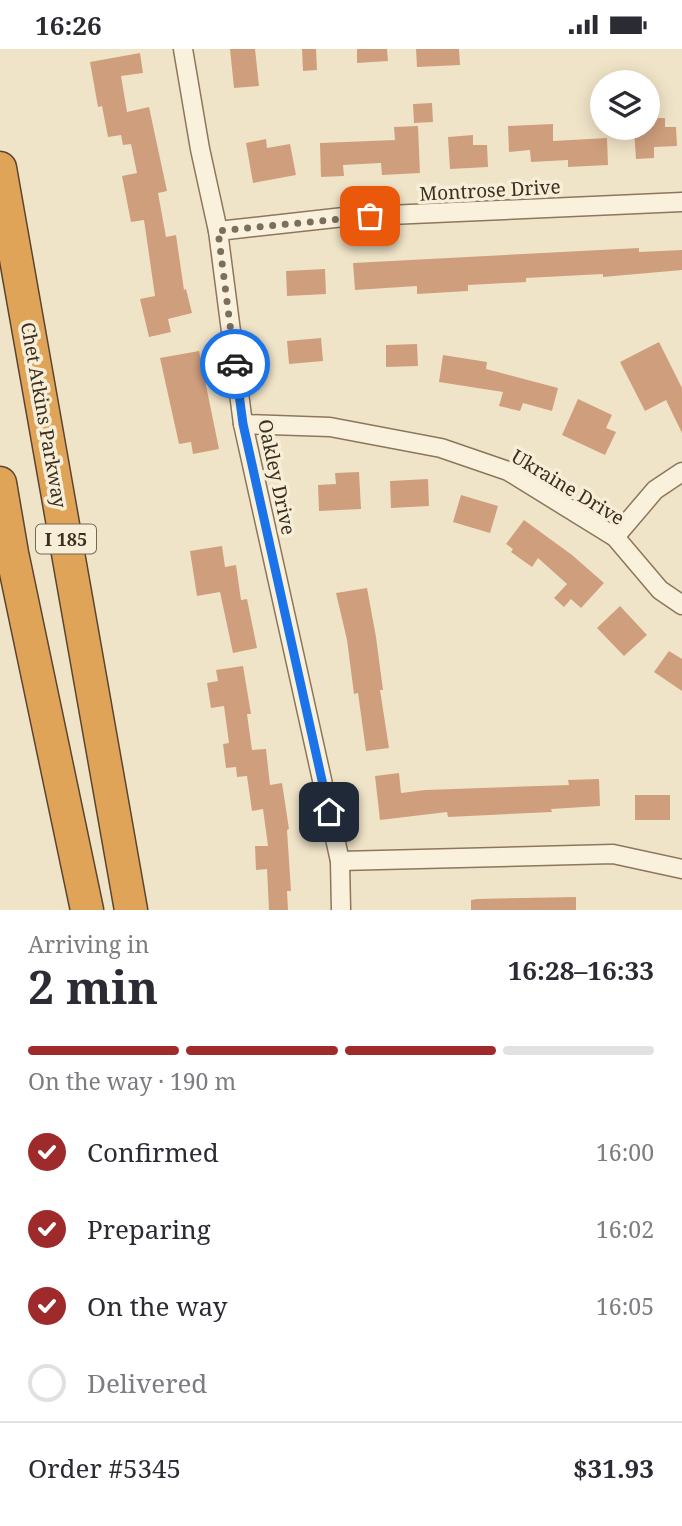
<!DOCTYPE html>
<meta charset="utf-8">
<style>
:root{--surface:#fff;--page:#f2f2f3;--text:#2b2b33;--muted:#7c7c81;--line:#e1e1e2;--accent:#9e2a2b}
body{margin:0;font-family:"Noto Serif",serif;background:var(--page);color:var(--text);height:100vh;display:flex;flex-direction:column;font-size:26px;white-space:nowrap}
*{box-sizing:border-box;margin:0}
p{font-size:23px;color:var(--muted)}
.icon{flex:none;width:38px;height:38px;fill:none;stroke:currentColor;stroke-width:2;stroke-linecap:round;stroke-linejoin:round}
.map{position:relative;height:861px;overflow:hidden}
.side{display:flex;flex-direction:column;background:var(--surface);flex:1}
.side>*{flex:none}
.controls{position:absolute;left:590px;top:21px;display:grid;gap:14px}
.controls a{display:grid;place-items:center;width:70px;height:70px;border-radius:50%;background:var(--surface);box-shadow:0 4px 18px #0003;font-size:35px}
.pin{position:absolute;display:grid;place-items:center;width:60px;height:60px;color:#fff;margin:-30px;border-radius:14px;box-shadow:0 4px 10px #0006}
.courier{position:absolute;display:grid;place-items:center;width:70px;height:70px;margin:-35px;border:5px solid #1a73e8;border-radius:50%;background:#fff;color:#222;box-shadow:0 2px 9px #0007}
.overview em{font-style:normal;font-weight:700}
.overview div{display:flex;flex-direction:column-reverse}
.overview{display:flex;align-items:center;justify-content:space-between;height:119px;padding:0 28px}
h1{font-size:46px;font-weight:700;line-height:52px}
.bar{display:grid;grid-template-columns:repeat(4,1fr);gap:10px 7px;align-content:center;height:84px;padding:0 28px}
.bar i{height:9px;border-radius:5px;background:var(--line)}
.bar .current{background:var(--accent)}
.bar p{grid-column:span 4}
.line{display:flex;align-items:center;gap:18px;padding:0 28px;border-top:2px solid var(--line)}
.line div{flex:1}
ol{padding:0 28px;list-style:none}
li{display:flex;align-items:center;gap:21px;height:77px}
li p{margin-inline-start:auto}
li .icon{padding:7px;border-radius:50%;background:var(--accent);color:#fff;stroke-width:4}
li:last-child{color:var(--muted)}
li i{width:38px;height:38px;border:4px solid var(--line);border-radius:50%}
.status{display:flex;justify-content:space-between;align-items:center;height:49px;padding:0 35px;background:var(--surface);direction:ltr}
.status svg{height:19px;fill:currentColor}
.map>svg:first-child{display:block}
</style>
<div class="status"><b>16:26</b><svg viewBox="0 0 49 12"><path d="M0 12V9h3v3zM5 12V6h3v6zM10 12V3h3v9zM15 12V0h3v12zM26 1h20v11H26zM47 4h2v5h-2z"/></svg></div>
<div class="map">
<svg width="682" height="861" viewBox="0 0 682 861">
<rect width="100%" height="100%" fill="#f0e4c8"/>
<!-- building -->
<g fill="#cf9f7d">
<path d="M230 0H255L259 37 234 39Z"/>
<path d="M302 0H316L317 21 303 22Z"/>
<path d="M357 0H387L388 12 357 14Z"/>
<path d="M416 0H459L460 16 417 18Z"/>
<path d="M140 4 143 24 121 27 127 63 149 58 167 142 158 144 166 188 176 186 184 241 186 240 192 264 168 270 171 283 149 288 140 250 155 247 144 171 131 173 122 127 137 124 131 95 123 96 121 86 108 88 102 57 98 58 90 13Z"/>
<path d="M432 54 433 73 414 74 413 55Z"/>
<path d="M648 69H665V78H676L677 97 654 98V109L636 110 634 80 648 79Z"/>
<path d="M553 75V92L607 89 608 116 568 118V111L531 113 530 101 509 103 508 77Z"/>
<path d="M418 77 420 124 382 126 381 114 343 116 344 127 321 128 320 94 395 91 394 78Z"/>
<path d="M473 86V96H487L488 118 450 120 448 88Z"/>
<path d="M266 90 267 99 290 95 296 126 253 134 246 94Z"/>
<path d="M639 199V203L682 201V221L603 228V225L526 229V233L468 236V242L417 245V237L355 241 353 214Z"/>
<path d="M325 220 326 245 287 247 286 222Z"/>
<path d="M321 289 323 312 289 315 287 292Z"/>
<path d="M659 293 682 339V384L666 351 645 362 620 313Z"/>
<path d="M417 295 418 317 386 318V296Z"/>
<path d="M199 302 219 400 193 405 191 393 179 395 160 309Z"/>
<path d="M443 306 487 313 486 320 558 339 552 362 523 354 520 362 499 357 503 343 439 333Z"/>
<path d="M578 350 612 366 606 379 616 383 605 406 562 386Z"/>
<path d="M359 423 361 460 319 462 318 436 336 435 335 424Z"/>
<path d="M428 430 429 457 391 459 390 432Z"/>
<path d="M461 446 498 457 490 484 453 473Z"/>
<path d="M524 471 572 506 604 534 581 559 571 550 564 558 554 549 567 535 538 509 532 518 511 503 513 500 506 495Z"/>
<path d="M222 497 225 518 236 516 241 551 247 550 257 599 233 604 220 543 197 547 190 502Z"/>
<path d="M367 539 376 588 383 641H380L389 699 366 702 358 644 354 645 347 591 336 544Z"/>
<path d="M620 557 647 586 624 607 597 579Z"/>
<path d="M669 602 682 610V642L654 623Z"/>
<path d="M243 617 251 665H247L252 701 266 700 270 736 282 734 289 780 287 781 291 842H287L288 861H269L267 820 256 821 255 797H268L263 760 252 762 247 727 237 728 236 718 226 719 223 695 229 694 224 657 211 659 207 634 218 632 216 621Z"/>
<path d="M399 724 401 744 425 741 569 736 568 731 599 730 600 757 551 760 552 763 448 768 447 763 380 771 375 727Z"/>
<rect x="635" y="746" width="35" height="25"/>
<path d="M576 848V861H471V851L477 850Z"/>
</g>
<g fill="none" stroke-linecap="round" stroke-linejoin="round">
<!-- minor casing -->
<g stroke="#8d765c" stroke-width="21">
<g id="minor">
<path d="M183 0 200 100 218 182 243 375 340 812 341 861"/>
<path d="M218 182 344 168 682 153"/>
<path d="M243 375 330 378 441 399 508 422 615 488 660 541 682 556"/>
<path d="M615 488 655 441 682 423"/>
<path d="M340 812 613 805 682 820"/>
</g>
</g>
<!-- motorway casing -->
<g stroke="#5b4430" stroke-width="35">
<g id="motorway">
<path d="M0 119 131 861"/>
<path d="M0 434 12 504 87 861"/>
</g>
</g>
<!-- minor -->
<use href="#minor" stroke="#faf1dc" stroke-width="18"/>
<!-- motorway -->
<use href="#motorway" stroke="#e0a458" stroke-width="32"/>
</g>
<g fill="none" stroke-linecap="round" stroke-linejoin="round">
<!-- done -->
<path stroke="#7c6e5b" stroke-width="7" stroke-dasharray="0 12.6" d="M235 315 218 182 370 167"/>
<!-- route -->
<path stroke="#1a73e8" stroke-width="9" d="M235 315 243 375 329 763"/>
</g>
<g text-anchor="middle" dominant-baseline="central" stroke-width="7" stroke-linejoin="round" paint-order="stroke">
<!-- shield labels -->
<rect fill="#f7eed8" stroke="#756857" stroke-width="2" x="36" y="475.5" width="60" height="29" rx="5"/>
<g font-size="18" font-weight="bold" fill="#3d2e20">
<text x="66" y="490">I 185</text>
</g>
<!-- street labels -->
<g font-size="19" fill="#3d2e20" stroke="#f7eed8">
<text transform="translate(490 141) rotate(-3)">Montrose Drive</text>
<text transform="translate(44 366) rotate(80)">Chet Atkins Parkway</text>
<text transform="translate(277 428) rotate(78)">Oakley Drive</text>
<text transform="translate(568 438) rotate(31)">Ukraine Drive</text>
</g>
</g>
</svg>
<div class="controls">
<a><svg class="icon" aria-label="layers" viewBox="0 0 24 24"><path d="M12 4l9 5-9 5-9-5zM3 14l9 5 9-5"/></svg></a>
</div>
<div class="pin" style="left:370px;top:167px;background:#ea580c"><svg class="icon" aria-label="bag" viewBox="0 0 24 24"><path d="M5 8h14l-1 12H6zM9 8a3 3 0 0 1 6 0"/></svg></div>
<div class="pin" style="left:329px;top:763px;background:#1f2937"><svg class="icon" aria-label="home" viewBox="0 0 24 24"><path d="M3 11l9-7 9 7M6 9v11h12V9"/></svg></div>
<div class="courier" style="left:235px;top:315px"><svg class="icon" aria-label="car" viewBox="0 0 24 24"><path d="M5 17H2v-5l4-1 3-4h7l3 4 3 1v5h-3M9 17h6M6 11h13"/><circle cx="7" cy="17" r="2"/><circle cx="17" cy="17" r="2"/></svg></div>
</div>
<section class="side">
<div class="overview"><div><h1>2 min</h1><p>Arriving in</p></div><em>16:28–16:33</em></div>
<div class="bar"><i class="current"></i><i class="current"></i><i class="current"></i><i></i><p>On the way · 190 m</p></div>
<ol>
<li><svg class="icon" aria-label="check" viewBox="0 0 24 24"><path d="M5 12l5 5 9-10"/></svg>Confirmed<p>16:00</p></li>
<li><svg class="icon" aria-label="check" viewBox="0 0 24 24"><path d="M5 12l5 5 9-10"/></svg>Preparing<p>16:02</p></li>
<li><svg class="icon" aria-label="check" viewBox="0 0 24 24"><path d="M5 12l5 5 9-10"/></svg>On the way<p>16:05</p></li>
<li><i></i>Delivered</li>
</ol>
<div class="line" style="height:91px"><div>Order #5345</div><b>$31.93</b></div>
</section>
